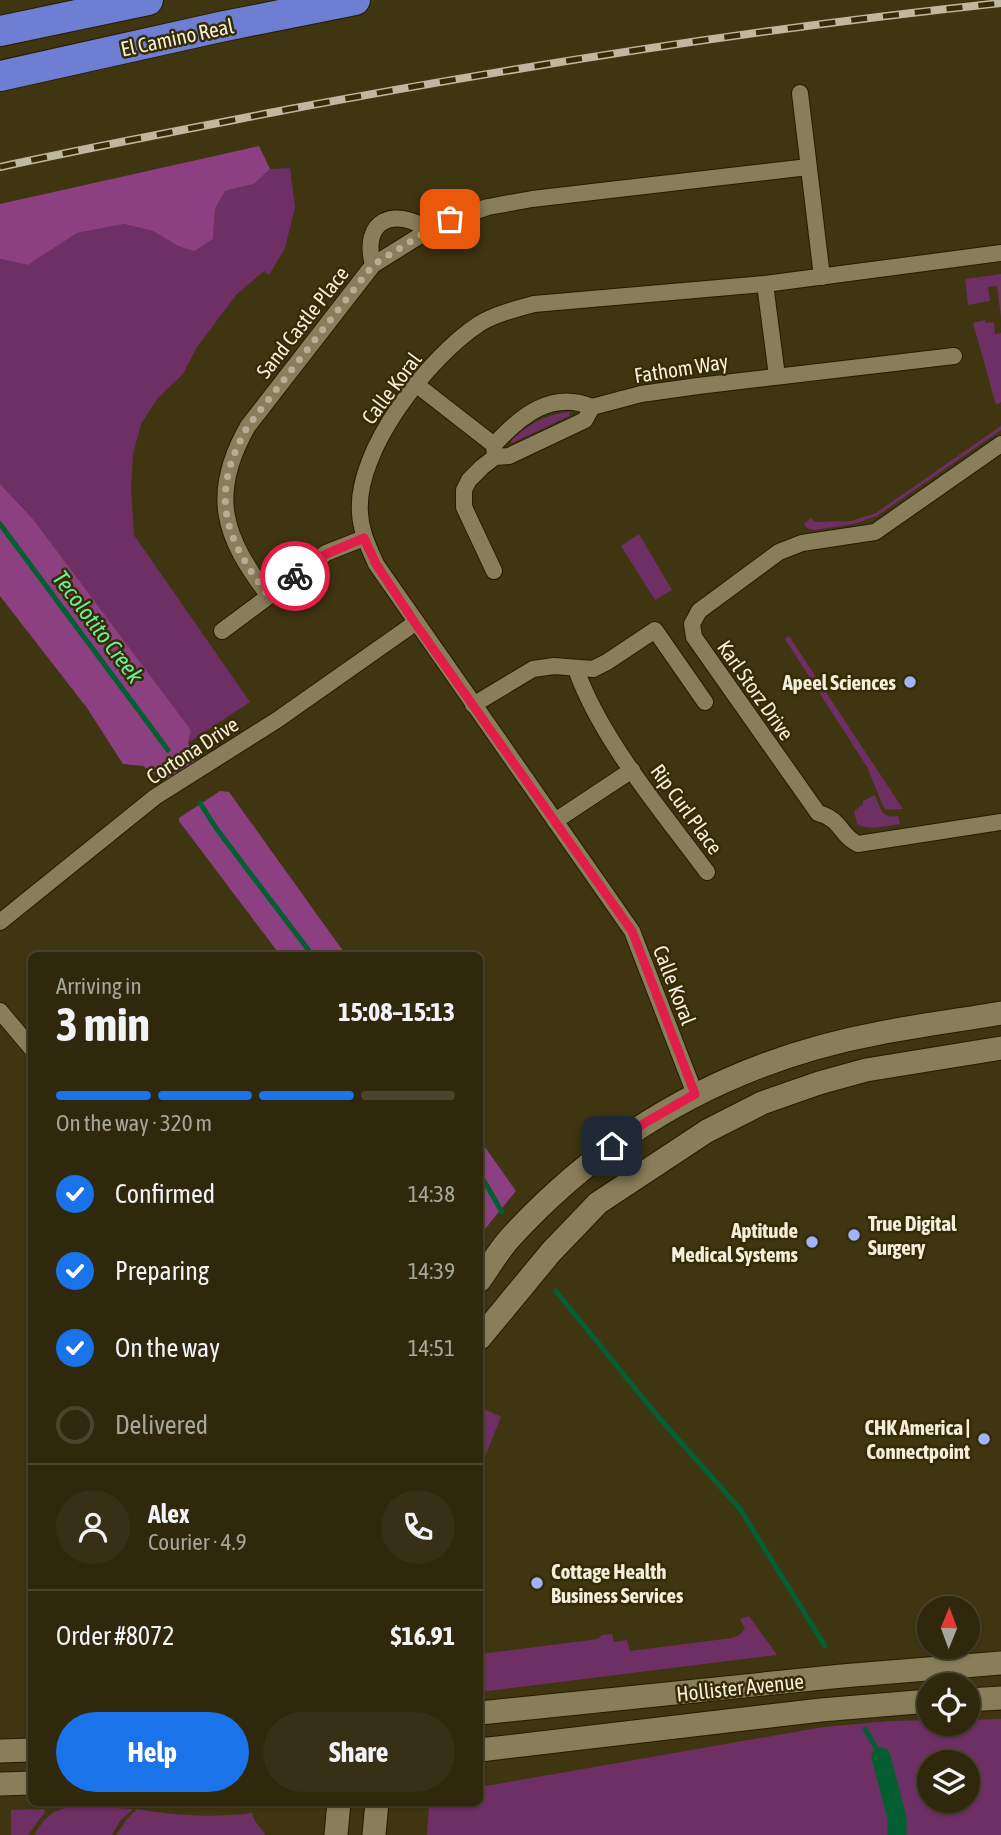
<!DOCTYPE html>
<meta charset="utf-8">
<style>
:root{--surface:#2f280d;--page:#373016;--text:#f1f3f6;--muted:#a7a69d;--line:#4a442e;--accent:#1a73e8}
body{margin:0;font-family:"Asap Condensed",sans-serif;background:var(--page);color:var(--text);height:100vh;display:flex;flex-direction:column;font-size:26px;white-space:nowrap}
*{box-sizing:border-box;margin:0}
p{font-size:23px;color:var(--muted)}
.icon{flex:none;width:38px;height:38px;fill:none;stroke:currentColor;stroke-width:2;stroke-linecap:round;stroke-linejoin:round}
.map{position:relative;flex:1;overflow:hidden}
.sheet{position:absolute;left:28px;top:952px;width:455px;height:854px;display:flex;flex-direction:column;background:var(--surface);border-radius:10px;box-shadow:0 2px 5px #0004,0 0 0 2px var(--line)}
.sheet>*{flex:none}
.needle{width:46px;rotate:1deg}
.fabs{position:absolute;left:917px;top:1596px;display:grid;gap:14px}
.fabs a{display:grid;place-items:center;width:63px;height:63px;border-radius:50%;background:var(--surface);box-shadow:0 2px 5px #0004,0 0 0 2px var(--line);font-size:35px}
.pin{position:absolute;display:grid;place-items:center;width:60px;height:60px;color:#fff;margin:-30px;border-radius:14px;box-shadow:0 4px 10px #0006}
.courier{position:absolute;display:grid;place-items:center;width:70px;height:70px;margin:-35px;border:5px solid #e11d48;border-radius:50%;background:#fff;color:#222;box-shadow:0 2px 9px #0007}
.summary em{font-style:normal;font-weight:700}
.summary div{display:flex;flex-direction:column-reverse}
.summary{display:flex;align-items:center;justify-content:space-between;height:119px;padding:0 28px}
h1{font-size:46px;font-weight:700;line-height:52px}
.bar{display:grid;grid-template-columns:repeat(4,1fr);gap:10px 7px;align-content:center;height:84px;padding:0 28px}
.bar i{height:9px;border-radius:5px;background:var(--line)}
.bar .active{background:var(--accent)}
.bar p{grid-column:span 4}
.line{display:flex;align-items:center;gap:18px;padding:0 28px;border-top:2px solid var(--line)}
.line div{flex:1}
.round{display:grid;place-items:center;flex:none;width:74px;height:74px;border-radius:37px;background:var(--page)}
ol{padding:0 28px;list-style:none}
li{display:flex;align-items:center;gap:21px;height:77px}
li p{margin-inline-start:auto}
li .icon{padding:7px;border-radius:50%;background:var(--accent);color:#fff;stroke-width:4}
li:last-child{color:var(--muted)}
li i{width:38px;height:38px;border:4px solid var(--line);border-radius:50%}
.primary-button{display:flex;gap:14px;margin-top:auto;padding:14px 28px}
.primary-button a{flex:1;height:80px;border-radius:42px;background:var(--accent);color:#fff;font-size:28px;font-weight:700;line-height:80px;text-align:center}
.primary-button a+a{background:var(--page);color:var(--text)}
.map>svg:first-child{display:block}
</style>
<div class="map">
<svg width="1001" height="1835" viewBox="0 0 1001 1835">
<rect width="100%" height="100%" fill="#3f3511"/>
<!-- green -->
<g fill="#6e2f65" fill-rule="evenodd">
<path d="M290 168 295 207 285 248 269 275 264 271 236 295 197 347 183 374 158 398 141 424 133 454 131 488 134 535 250 702 188 743 191 730 33 519 0 484V259L28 265 77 233 124 224 153 231 178 246 213 239 215 209 225 191 254 184 270 169Z"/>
<path d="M1001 274V317L997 286 988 287 990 301 968 305 965 279Z"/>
<path d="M985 320V323L994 322 995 334 1001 333V402L996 405 973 323Z"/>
<path d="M570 412 569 416 512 443 511 441C527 425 547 413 570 412Z"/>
<path d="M1001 426V430L877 516 854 524 814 530 807 528 804 524 811 518 815 522 851 521 876 513Z"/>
<path d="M639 534 672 590 655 600 621 546Z"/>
<path d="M789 636 897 800 903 809 886 810 883 806 867 767 785 639Z"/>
<path d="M875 795C880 808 882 819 898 816L900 824C885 826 870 831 857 824L854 811 863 804V801Z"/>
<path d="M480 1407 501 1417 480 1469Z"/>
<path d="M749 1616 777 1655 480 1692V1654L598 1639 602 1635 612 1634 614 1642 627 1640 630 1651 732 1638 739 1635 745 1629 740 1619Z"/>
<path d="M1001 1719V1835H427L429 1803 480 1802V1787L823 1727 890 1721 929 1720V1724H968V1720ZM929 1762H968V1801H929Z"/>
<path d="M98 1807 133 1809 120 1821 112 1835H34C53 1803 64 1808 98 1807Z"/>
<path d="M44 1809 45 1812 28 1835H11V1810Z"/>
<path d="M137 1809C176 1816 213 1818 252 1813L255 1821 266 1835H116L127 1819Z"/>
</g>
<!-- forest -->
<g fill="#8c3f81">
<path d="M259 146 270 169 254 184 225 191 215 209 213 239 194 251 178 246 153 231 124 224 77 233 28 265 0 259V204Z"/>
<path d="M0 484 33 519 191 730 188 743 198 763 166 782 143 766 123 764 87 708 0 596Z"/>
<path d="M220 791 229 792 346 955H280L179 821V818Z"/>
<path d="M480 1140 516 1191 485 1229 480 1221Z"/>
</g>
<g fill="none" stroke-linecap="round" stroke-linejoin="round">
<!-- stream -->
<g stroke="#035f31" stroke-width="5">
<path d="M0 524 168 750"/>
<path d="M200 803 216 828 313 956"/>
<path d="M480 1174 502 1212"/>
<path d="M556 1291 655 1413 740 1509 825 1646"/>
<path d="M865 1729 881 1757"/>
</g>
<!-- canal -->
<path stroke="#035f31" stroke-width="19" d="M881 1757 897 1818V1835"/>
<!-- minor casing -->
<g stroke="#241c03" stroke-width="18">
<g id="minor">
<path d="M800 93 822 277"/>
<path d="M373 265C361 220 394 206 429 230"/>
<path d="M765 284 777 376"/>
<path d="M417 385 494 445"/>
<path d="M592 407 641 394 698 386 954 356"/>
<path d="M1001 444 875 532 802 543 779 552 699 611 692 624 694 637 818 813C843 820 839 835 858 844L1001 822"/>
<path d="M364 538 326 553 269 596C223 537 209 494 248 426L373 265 429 230 450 219 488 207 532 199 808 167"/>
<path d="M494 571 464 507V490L469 480 482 467 495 457 509 456 585 420 592 407C552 390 520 416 494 445L495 457"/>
<path d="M222 631 269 596"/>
<path d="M576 669C601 740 662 811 707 872"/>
<path d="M473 705 533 669 554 666 593 669 607 662 655 630 705 702"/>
<path d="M555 821 632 770"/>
<path d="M0 922 155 797 277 720 415 623"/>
<path d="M0 1011 32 1049"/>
<path d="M695 1094 632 931 376 564C369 548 361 532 360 513 355 450 429 357 479 324 495 314 516 309 534 304L765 284 1001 253"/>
</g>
</g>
<!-- secondary casing -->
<g stroke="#241c03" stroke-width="25">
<g id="secondary">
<path d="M480 1280C490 1266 499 1250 511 1237 611 1128 735 1060 880 1033 920 1025 961 1020 1001 1013"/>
<path d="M480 1338 551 1252 598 1203 707 1131 762 1103 819 1083 866 1070 1001 1048"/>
<path d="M968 1700 1001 1698"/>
<path d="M480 1713 842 1676 1001 1663"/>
<path d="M480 1750 821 1710 929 1701"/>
<path d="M0 1751 32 1750"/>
<path d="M0 1784 32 1783"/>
<path d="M336 1835 339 1802"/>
<path d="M374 1835 377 1802"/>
</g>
</g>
<!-- motorway casing -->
<g stroke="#241c03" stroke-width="32">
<g id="motorway">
<path d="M0 31 148 0"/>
<path d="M0 76 220 27 355 0"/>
</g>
</g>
<!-- minor -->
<use href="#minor" stroke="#897e59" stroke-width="16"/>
<!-- secondary -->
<use href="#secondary" stroke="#897e59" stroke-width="23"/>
<!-- motorway -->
<use href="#motorway" stroke="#6d7ed3" stroke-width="30"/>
<!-- rail casing -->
<g stroke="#bfb89f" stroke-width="8">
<path id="rail" d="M0 167C96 146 193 128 290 109 526 65 763 28 1001 3"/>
</g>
<!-- rail -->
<use href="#rail" stroke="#352b05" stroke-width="5" stroke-dasharray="16" stroke-linecap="butt"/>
</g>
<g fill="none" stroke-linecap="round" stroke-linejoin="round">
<!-- done -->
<path stroke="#b5ad94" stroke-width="7" stroke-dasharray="0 12.6" d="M295 576 269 596C223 537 209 494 248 426L373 265 429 230 450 219"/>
<!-- route -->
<path stroke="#e11d48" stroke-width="9" d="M295 576 326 554 364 538 376 564 415 623 632 931 695 1094 643 1124 612 1146"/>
</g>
<!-- markers -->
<g fill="#a1b3fd" stroke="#352b05" stroke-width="2.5">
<circle cx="910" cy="682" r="7"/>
<circle cx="854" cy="1235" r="7"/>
<circle cx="812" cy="1242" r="7"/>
<circle cx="984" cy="1439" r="7"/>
<circle cx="537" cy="1583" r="7"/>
</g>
<g text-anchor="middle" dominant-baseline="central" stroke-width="5" stroke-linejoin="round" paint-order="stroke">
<!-- street labels -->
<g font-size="21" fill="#f4eeda" stroke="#352b05">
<text transform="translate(177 37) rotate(-12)">El Camino Real</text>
<text transform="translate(302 322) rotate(-52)">Sand Castle Place</text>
<text transform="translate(681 368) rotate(-9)">Fathom Way</text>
<text transform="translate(391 388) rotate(-53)">Calle Koral</text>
<text transform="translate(756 690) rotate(55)">Karl Storz Drive</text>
<text transform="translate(192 750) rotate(-33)">Cortona Drive</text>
<text transform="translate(687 809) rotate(54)">Rip Curl Place</text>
<text transform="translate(675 985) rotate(69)">Calle Koral</text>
<text transform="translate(740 1687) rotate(-6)">Hollister Avenue</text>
</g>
<!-- poi labels -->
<g font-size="21" font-weight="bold" fill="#f4eeda" stroke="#352b05" text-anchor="end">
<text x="896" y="682">Apeel Sciences</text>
<text x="868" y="1223" text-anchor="start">True Digital<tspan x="868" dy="24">Surgery</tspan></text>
<text x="798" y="1230">Aptitude<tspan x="798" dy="24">Medical Systems</tspan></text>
<text x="970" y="1427">CHK America |<tspan x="970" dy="24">Connectpoint</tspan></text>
<text x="551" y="1571" text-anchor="start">Cottage Health<tspan x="551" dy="24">Business Services</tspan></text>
</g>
<!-- water labels -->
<g font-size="23" font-style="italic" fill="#6bee9b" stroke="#352b05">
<text transform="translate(98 627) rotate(53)">Tecolotito Creek</text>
</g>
</g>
</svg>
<div class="fabs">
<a><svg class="needle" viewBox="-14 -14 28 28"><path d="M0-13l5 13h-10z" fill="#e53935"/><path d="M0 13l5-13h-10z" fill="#a7a69d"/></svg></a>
<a><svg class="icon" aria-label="locate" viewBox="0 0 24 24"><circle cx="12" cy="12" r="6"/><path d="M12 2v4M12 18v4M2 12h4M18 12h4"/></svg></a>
<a><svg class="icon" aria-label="layers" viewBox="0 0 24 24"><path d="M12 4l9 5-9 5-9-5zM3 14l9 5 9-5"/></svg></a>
</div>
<div class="pin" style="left:450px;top:219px;background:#ea580c"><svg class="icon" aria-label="bag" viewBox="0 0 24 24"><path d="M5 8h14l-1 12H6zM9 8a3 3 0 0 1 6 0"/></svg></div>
<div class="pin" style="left:612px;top:1146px;background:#1f2937"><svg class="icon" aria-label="home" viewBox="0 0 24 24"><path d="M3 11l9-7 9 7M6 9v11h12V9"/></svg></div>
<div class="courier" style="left:295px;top:576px"><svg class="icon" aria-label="bike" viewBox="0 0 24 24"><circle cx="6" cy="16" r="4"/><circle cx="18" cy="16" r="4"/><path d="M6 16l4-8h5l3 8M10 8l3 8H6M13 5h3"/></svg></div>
<section class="sheet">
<div class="summary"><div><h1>3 min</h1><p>Arriving in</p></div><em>15:08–15:13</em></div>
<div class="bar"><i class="active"></i><i class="active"></i><i class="active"></i><i></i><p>On the way · 320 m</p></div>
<ol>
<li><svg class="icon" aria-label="check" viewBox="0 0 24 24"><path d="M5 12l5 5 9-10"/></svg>Confirmed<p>14:38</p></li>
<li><svg class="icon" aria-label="check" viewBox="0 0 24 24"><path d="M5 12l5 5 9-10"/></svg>Preparing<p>14:39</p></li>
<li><svg class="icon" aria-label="check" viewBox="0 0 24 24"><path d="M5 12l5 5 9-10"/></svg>On the way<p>14:51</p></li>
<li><i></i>Delivered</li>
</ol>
<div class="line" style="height:126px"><a class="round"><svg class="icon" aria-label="person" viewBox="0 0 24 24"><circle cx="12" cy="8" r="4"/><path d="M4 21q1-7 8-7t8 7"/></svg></a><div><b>Alex</b><p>Courier · 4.9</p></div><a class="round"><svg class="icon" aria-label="phone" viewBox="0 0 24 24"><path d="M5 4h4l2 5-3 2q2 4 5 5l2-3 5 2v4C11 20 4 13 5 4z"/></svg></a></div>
<div class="line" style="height:91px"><div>Order #8072</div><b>$16.91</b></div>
<div class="primary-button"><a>Help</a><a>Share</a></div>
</section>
</div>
